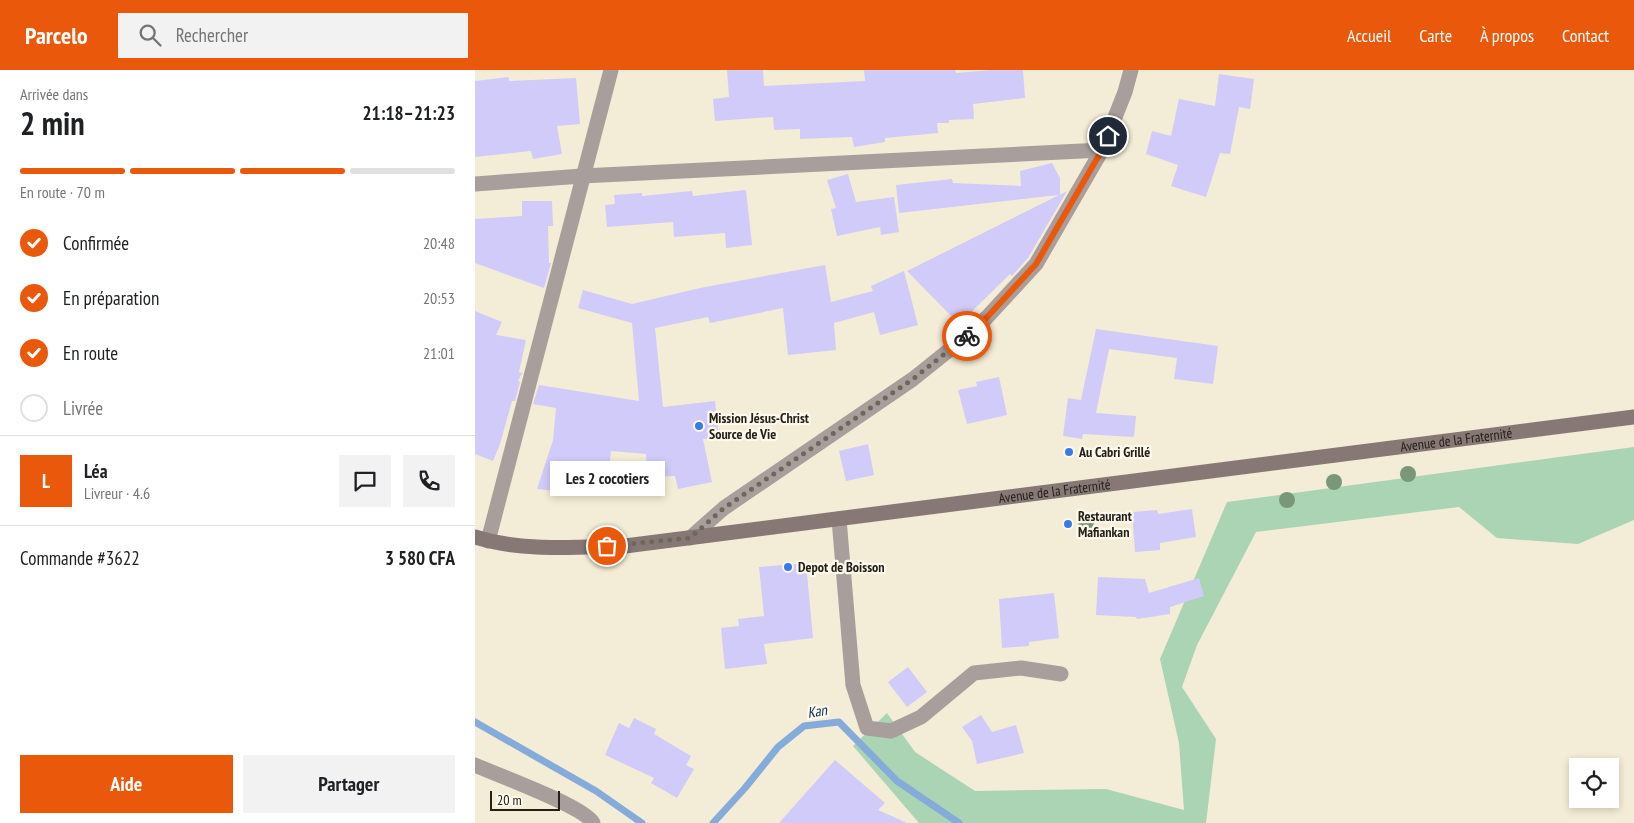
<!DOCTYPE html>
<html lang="fr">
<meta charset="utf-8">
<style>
:root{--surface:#fff;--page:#f2f2f2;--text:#202124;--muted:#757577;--line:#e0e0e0;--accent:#ea580c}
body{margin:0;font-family:"PT Sans Narrow",sans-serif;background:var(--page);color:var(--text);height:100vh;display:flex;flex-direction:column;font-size:19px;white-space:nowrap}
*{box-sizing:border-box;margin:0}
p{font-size:16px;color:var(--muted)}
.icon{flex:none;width:28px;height:28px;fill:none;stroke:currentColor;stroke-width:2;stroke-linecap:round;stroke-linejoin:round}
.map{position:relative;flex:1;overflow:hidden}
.side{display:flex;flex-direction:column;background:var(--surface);width:475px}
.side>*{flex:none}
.controls{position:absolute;left:1094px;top:688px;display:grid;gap:10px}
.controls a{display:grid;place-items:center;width:50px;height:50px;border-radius:0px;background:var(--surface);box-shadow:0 2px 8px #0003;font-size:25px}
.scale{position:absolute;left:15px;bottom:12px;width:70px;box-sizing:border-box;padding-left:5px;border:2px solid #242119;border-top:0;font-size:14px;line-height:18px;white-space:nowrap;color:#242119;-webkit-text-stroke:4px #fef9ed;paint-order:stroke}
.pin{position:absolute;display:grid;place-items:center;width:42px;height:42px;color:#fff;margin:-21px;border:2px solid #fff;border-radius:50%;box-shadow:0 1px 5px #0007}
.courier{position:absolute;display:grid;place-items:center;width:50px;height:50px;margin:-25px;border:4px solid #ea580c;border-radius:50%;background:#fff;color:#222;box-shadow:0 1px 6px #0007}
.bubble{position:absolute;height:35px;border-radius:0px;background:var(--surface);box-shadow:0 2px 8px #0003;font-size:16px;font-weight:700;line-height:35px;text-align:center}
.headline em{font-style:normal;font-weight:700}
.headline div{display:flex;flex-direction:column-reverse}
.headline{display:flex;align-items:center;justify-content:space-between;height:85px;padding:0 20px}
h1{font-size:32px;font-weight:700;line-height:38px}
.bar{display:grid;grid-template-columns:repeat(4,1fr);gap:8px 5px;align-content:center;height:60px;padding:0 20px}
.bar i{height:6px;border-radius:4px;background:var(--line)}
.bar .current{background:var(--accent)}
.bar p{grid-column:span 4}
.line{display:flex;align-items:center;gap:12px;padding:0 20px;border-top:1px solid var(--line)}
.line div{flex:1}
.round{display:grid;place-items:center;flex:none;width:52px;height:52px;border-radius:0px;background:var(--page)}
ol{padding:0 20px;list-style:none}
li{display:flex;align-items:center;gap:15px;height:55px}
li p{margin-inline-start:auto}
li .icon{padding:5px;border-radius:50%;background:var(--accent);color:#fff;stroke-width:4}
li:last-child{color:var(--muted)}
li i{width:28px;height:28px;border:2px solid var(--line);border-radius:50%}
.action{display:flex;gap:10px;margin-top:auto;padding:10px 20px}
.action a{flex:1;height:58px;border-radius:0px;background:var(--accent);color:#fff;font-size:20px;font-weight:700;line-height:58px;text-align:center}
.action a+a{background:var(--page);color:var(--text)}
header{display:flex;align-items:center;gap:30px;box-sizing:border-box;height:70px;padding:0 25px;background:var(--accent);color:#fff}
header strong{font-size:24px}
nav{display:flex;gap:28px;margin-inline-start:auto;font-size:18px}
.search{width:350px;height:45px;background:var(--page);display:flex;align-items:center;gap:12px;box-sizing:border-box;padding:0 18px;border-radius:0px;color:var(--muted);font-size:19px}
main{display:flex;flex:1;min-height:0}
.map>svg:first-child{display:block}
</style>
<header>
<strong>Parcelo</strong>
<div class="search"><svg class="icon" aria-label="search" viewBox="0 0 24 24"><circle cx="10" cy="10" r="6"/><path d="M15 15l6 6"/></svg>Rechercher</div>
<nav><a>Accueil</a><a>Carte</a><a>À propos</a><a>Contact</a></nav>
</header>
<main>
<section class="side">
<div class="headline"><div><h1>2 min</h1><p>Arrivée dans</p></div><em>21:18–21:23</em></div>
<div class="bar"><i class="current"></i><i class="current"></i><i class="current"></i><i></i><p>En route · 70 m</p></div>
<ol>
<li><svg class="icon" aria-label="check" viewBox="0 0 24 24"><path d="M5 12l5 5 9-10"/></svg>Confirmée<p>20:48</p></li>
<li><svg class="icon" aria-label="check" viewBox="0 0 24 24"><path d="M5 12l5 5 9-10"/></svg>En préparation<p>20:53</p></li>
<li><svg class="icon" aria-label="check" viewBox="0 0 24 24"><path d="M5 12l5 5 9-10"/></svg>En route<p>21:01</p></li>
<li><i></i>Livrée</li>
</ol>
<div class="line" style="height:90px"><b class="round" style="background:var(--accent);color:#fff">L</b><div><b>Léa</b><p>Livreur · 4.6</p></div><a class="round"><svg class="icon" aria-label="chat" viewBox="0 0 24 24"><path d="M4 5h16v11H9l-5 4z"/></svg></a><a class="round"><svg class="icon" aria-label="phone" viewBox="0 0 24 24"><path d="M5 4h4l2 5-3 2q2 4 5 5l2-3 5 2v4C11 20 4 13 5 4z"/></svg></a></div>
<div class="line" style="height:65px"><div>Commande #3622</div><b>3 580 CFA</b></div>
<div class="action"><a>Aide</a><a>Partager</a></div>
</section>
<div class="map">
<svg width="1159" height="753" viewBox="0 0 1159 753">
<rect width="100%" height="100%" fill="#f3ecd7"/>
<!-- green -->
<path fill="#aad4b3" d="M1159 377V450L1103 474 1022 468 984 437 781 462 722 575 707 617 741 669 731 753H444L378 676 412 643 440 682 500 721 631 719 709 740 704 673 685 589 752 432Z"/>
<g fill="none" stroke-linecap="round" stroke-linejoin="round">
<!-- stream -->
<g stroke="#84abda" stroke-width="7">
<path d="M0 652 121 721 167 753"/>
<path d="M238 753 270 718 303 677 329 656 364 652 422 711 484 753"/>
</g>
</g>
<!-- building -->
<g fill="#d1cbf9">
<path d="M252 0H288L289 16 390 11 389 0H480L481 3 515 0H548L550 28 498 34 499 49 474 50V53H462L463 63 410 68V72L379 77 377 67 325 69V59L299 60 298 47 240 51 238 29 254 27Z"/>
<path d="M744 4 779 9 775 39 764 37 755 84 745 83 731 127 696 116 703 95 671 84 677 61 696 66 704 29 740 36Z"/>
<path d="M34 7V11L101 8 105 54 82 56 87 84 58 89 56 81 0 87V11Z"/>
<path d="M577 93 585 108V125L592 121 553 188 537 206 535 204 484 254 432 201 584 125 424 143 421 115 477 109 478 113 546 116 545 101Z"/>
<path d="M373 104 381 132 419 127 424 162 406 165 405 157 362 166 356 139 361 138 352 110Z"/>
<path d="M271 120 277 175 251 178 250 163 199 167 198 152 132 157 130 135 140 134 139 125 167 123V126L217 121 218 126Z"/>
<path d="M47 131H77L78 156H73L74 193H76L69 218 0 193V149L47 146Z"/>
<path d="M350 195 356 232 398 221 396 216 429 201 443 255 405 265 399 242 359 253 361 280 313 285 308 238 235 253 233 247 180 258 188 337 240 331 244 368 228 369 237 412 203 419 200 406 172 407 171 384 136 381 131 426 62 419 78 370 81 338 58 334 64 315 164 331 157 253 103 238 108 220 157 234 225 218Z"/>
<path d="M0 241 27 252 21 265 51 270 44 302 47 303 43 311 45 312 40 331H37L25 374 18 391 0 384Z"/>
<path d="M621 259 743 276 738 314 699 309 702 288 634 279 621 343 661 346 659 367 608 364 607 369 588 366 593 328 606 330Z"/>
<path d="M524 307 532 345 492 354 483 320 502 316 501 312Z"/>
<path d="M393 374 399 405 371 411 364 381Z"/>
<path d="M717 439 721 467 685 473V480L660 482 657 442 682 440 683 444Z"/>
<path d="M331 493 338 568 289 574 292 594 250 599 246 558 264 556 263 549 289 546 284 497Z"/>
<path d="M623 507 670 509 674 523 724 508 729 526 695 537V544L662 549 661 547 621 545Z"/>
<path d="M579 523 584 568 554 572V576L527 578 524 529Z"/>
<path d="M433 597 452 622 432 637 413 612Z"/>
<path d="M506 645 517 662 541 655 549 683 502 694 497 671 487 657Z"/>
<path d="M159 648 181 659 179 664 216 686 211 695 219 699 202 728 176 713 179 708 130 685 144 653 154 658Z"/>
<path d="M360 690 410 733 403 740 432 753H304Z"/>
</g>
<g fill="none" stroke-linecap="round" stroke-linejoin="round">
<!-- street -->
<g stroke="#a89e9c" stroke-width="15">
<path d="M0 114 107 106 627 80"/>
<path d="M364 449 378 615 392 658 416 661 446 647 499 603 546 598 586 604"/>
<path d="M215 468 249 438 438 309 503 257 561 194 627 80 650 22 656 0"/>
<path d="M13 471 136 0"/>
<path d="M0 695C22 705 109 736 118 753"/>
</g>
<!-- secondary -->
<path stroke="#877876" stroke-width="15" id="s1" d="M0 467C48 482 100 477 150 476L1159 347"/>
</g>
<!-- trees -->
<g fill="#7a9779">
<circle cx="933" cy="404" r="8"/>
<circle cx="859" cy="412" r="8"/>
<circle cx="812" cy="430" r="8"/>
<circle cx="611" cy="452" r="8"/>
</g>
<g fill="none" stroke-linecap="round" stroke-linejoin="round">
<!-- done -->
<path stroke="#6c685c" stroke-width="5" stroke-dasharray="0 9" d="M132 476 215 468 249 438 438 309 492 266"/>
<!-- route -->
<path stroke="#ea580c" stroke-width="6" d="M492 266 503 257 561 194 627 80 633 66"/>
</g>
<!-- markers -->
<g fill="#367be9" stroke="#fef9ed" stroke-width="2">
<circle cx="224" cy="356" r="5"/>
<circle cx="594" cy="382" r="5"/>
<circle cx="593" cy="454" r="5"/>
<circle cx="313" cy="497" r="5"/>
</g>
<g text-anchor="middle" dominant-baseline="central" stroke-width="4.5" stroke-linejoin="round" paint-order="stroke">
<!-- poi labels -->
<g font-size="14" font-weight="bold" fill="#242119" stroke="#fef9ed" text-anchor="start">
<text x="234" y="348">Mission Jésus-Christ<tspan x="234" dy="16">Source de Vie</tspan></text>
<text x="604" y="382">Au Cabri Grillé</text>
<text x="603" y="446">Restaurant<tspan x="603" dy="16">Mafiankan</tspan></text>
<text x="323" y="497">Depot de Boisson</text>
</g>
<!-- street labels -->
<g font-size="14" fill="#242119" stroke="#fef9ed">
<text stroke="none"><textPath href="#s1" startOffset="989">Avenue de la Fraternité</textPath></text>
<text stroke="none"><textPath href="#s1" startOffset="584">Avenue de la Fraternité</textPath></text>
</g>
<!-- water labels -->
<g font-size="15" font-style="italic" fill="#062f5a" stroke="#fef9ed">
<text transform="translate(342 641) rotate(-9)">Kan</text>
</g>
</g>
</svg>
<div class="controls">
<a><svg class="icon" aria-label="locate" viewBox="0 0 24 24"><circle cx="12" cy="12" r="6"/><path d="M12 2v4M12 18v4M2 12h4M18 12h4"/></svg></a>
</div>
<div class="scale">20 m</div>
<div class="pin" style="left:132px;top:476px;background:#ea580c"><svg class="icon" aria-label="bag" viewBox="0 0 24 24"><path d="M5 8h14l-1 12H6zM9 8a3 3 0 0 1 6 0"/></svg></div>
<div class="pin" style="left:633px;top:66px;background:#1f2937"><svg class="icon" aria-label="home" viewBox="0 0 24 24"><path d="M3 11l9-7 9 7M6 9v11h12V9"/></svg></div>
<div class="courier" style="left:492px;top:266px"><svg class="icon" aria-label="bike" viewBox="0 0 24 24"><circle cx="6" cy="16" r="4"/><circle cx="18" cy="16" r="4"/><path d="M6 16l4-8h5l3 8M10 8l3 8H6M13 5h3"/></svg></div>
<div class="bubble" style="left:75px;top:391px;width:115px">Les 2 cocotiers</div>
</div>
</main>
